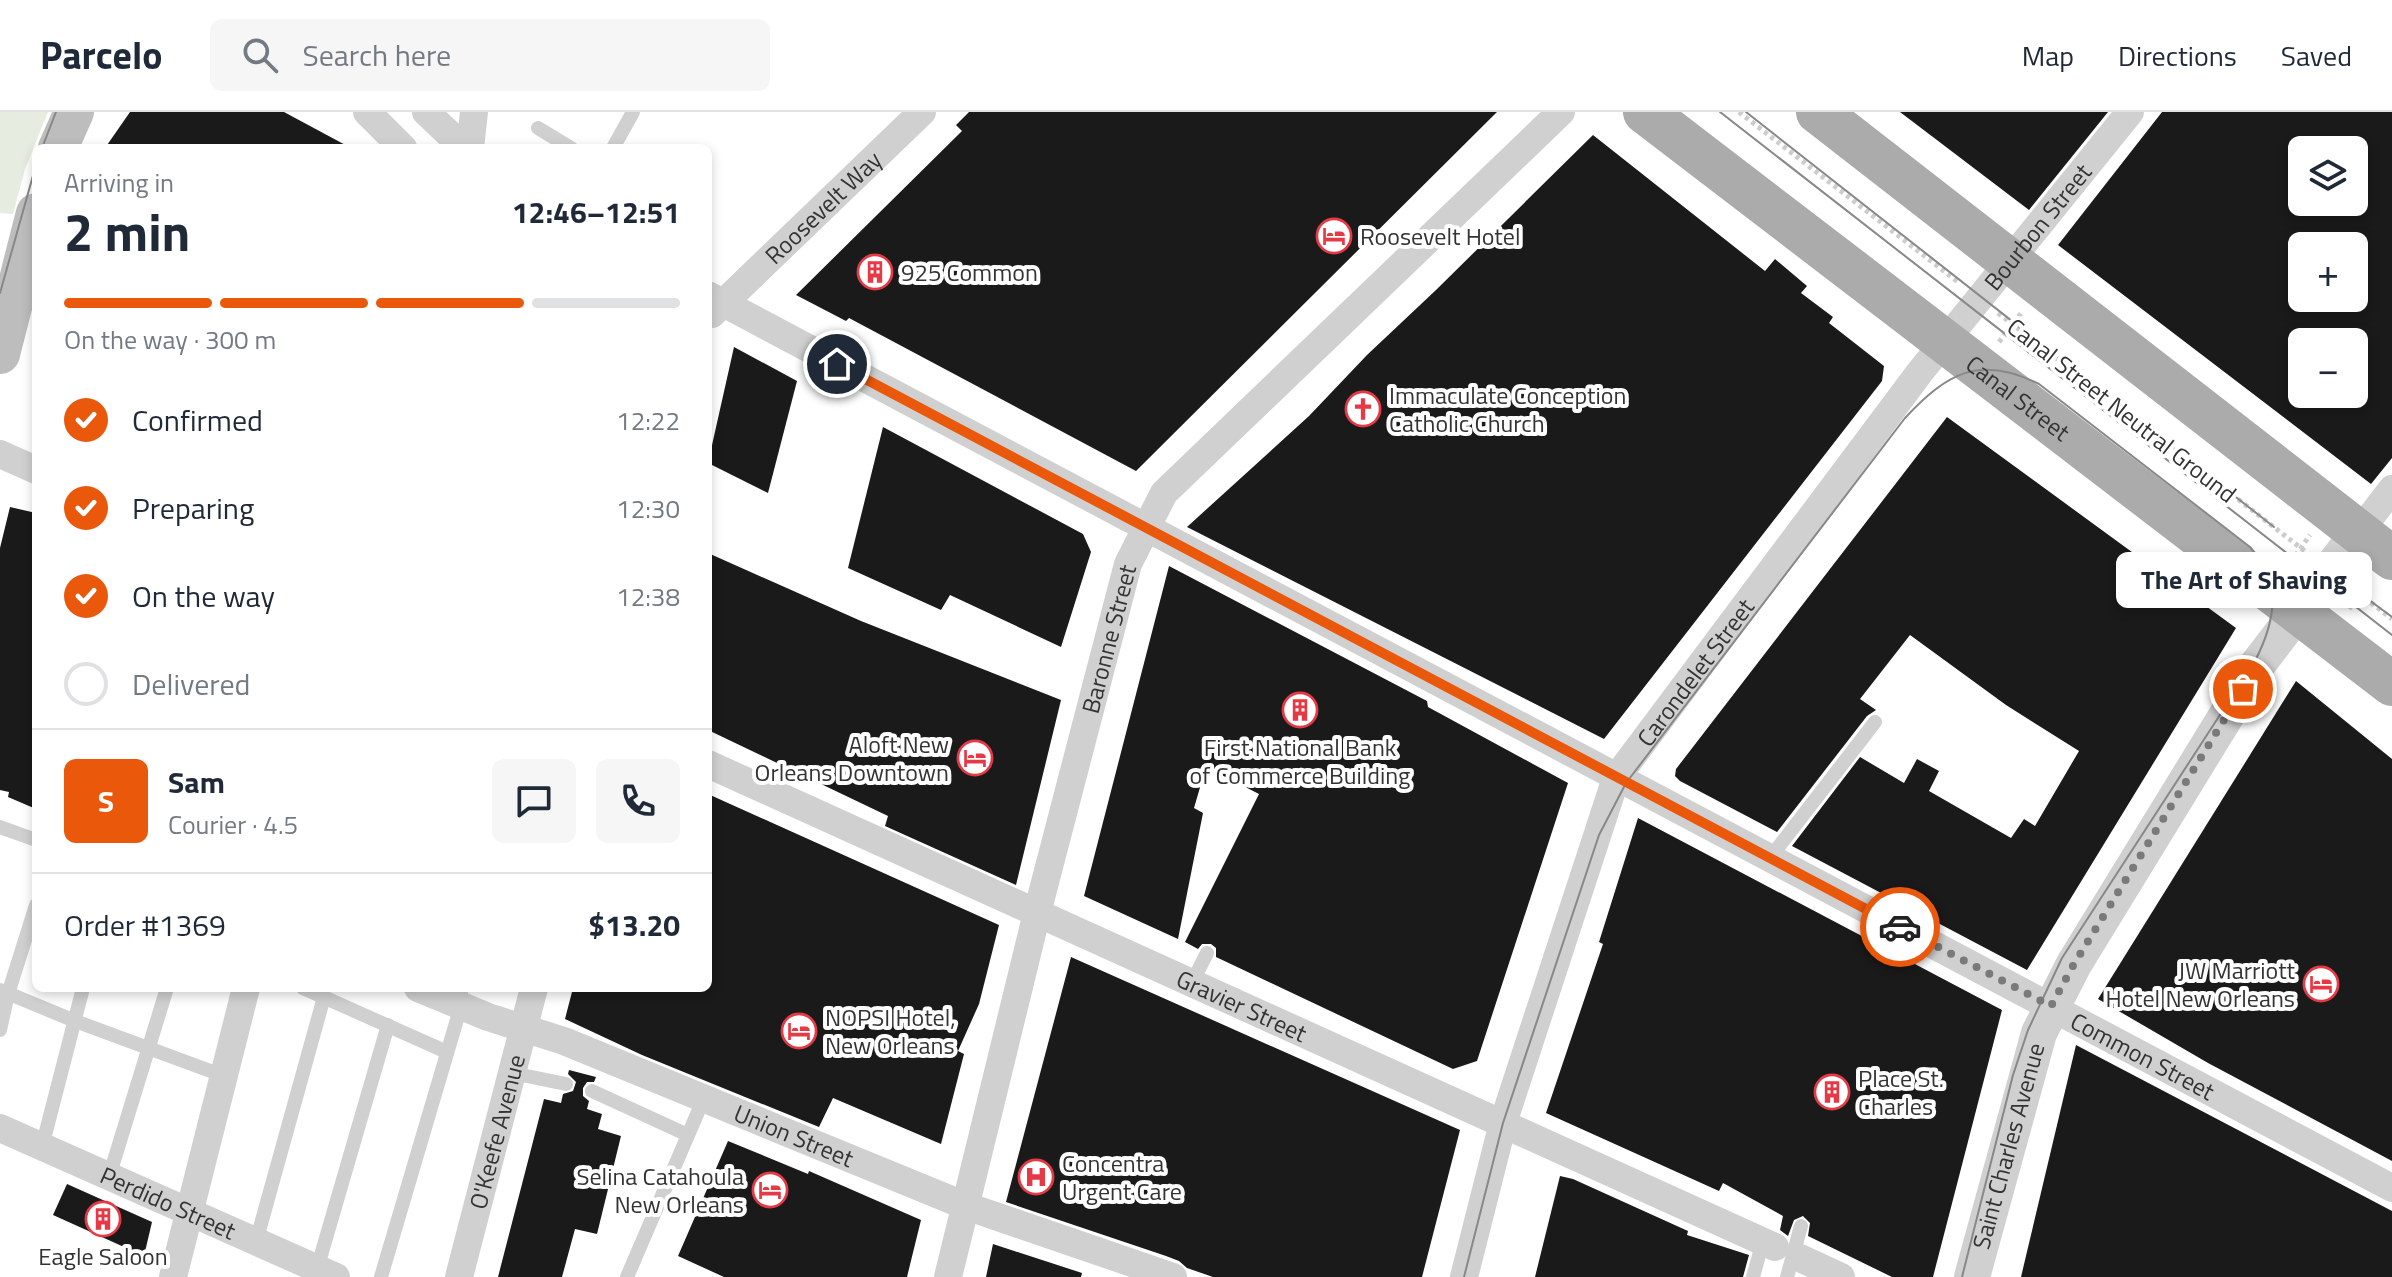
<!DOCTYPE html>
<meta charset="utf-8">
<style>
:root{--surface:#fff;--page:#f6f6f7;--text:#1f2937;--muted:#747a83;--line:#e0e1e3;--accent:#ea580c}
body{margin:0;font-family:"Titillium Web",sans-serif;background:var(--page);color:var(--text);height:100vh;display:flex;flex-direction:column;font-size:30px;white-space:nowrap}
*{box-sizing:border-box;margin:0}
p{font-size:26px;color:var(--muted)}
.icon{flex:none;width:44px;height:44px;fill:none;stroke:currentColor;stroke-width:2;stroke-linecap:round;stroke-linejoin:round}
.map{position:relative;flex:1;overflow:hidden}
.side{position:absolute;left:32px;top:32px;width:680px;height:848px;display:flex;flex-direction:column;background:var(--surface);border-radius:12px;box-shadow:0 4px 12px #0003}
.side>*{flex:none}
.fabs{position:absolute;left:2288px;top:24px;display:grid;gap:16px}
.fabs a{display:grid;place-items:center;width:80px;height:80px;border-radius:12px;background:var(--surface);box-shadow:0 4px 12px #0003;font-size:40px}
.pin{position:absolute;display:grid;place-items:center;width:68px;height:68px;color:#fff;margin:-34px;border:4px solid #fff;border-radius:50%;box-shadow:0 2px 8px #0007}
.courier{position:absolute;display:grid;place-items:center;width:80px;height:80px;margin:-40px;border:6px solid #ea580c;border-radius:50%;background:#fff;color:#222;box-shadow:0 2px 10px #0007}
.bubble{position:absolute;height:56px;border-radius:12px;background:var(--surface);box-shadow:0 4px 12px #0003;font-size:26px;font-weight:700;line-height:56px;text-align:center}
.summary em{font-style:normal;font-weight:700}
.summary div{display:flex;flex-direction:column-reverse}
.summary{display:flex;align-items:center;justify-content:space-between;height:136px;padding:0 32px}
h1{font-size:52px;font-weight:700;line-height:60px}
.bar{display:grid;grid-template-columns:repeat(4,1fr);gap:12px 8px;align-content:center;height:96px;padding:0 32px}
.bar i{height:10px;border-radius:6px;background:var(--line)}
.bar .current{background:var(--accent)}
.bar p{grid-column:span 4}
.line{display:flex;align-items:center;gap:20px;padding:0 32px;border-top:2px solid var(--line)}
.line div{flex:1}
.round{display:grid;place-items:center;flex:none;width:84px;height:84px;border-radius:12px;background:var(--page)}
ol{padding:0 32px;list-style:none}
li{display:flex;align-items:center;gap:24px;height:88px}
li p{margin-inline-start:auto}
li .icon{padding:8px;border-radius:50%;background:var(--accent);color:#fff;stroke-width:4}
li:last-child{color:var(--muted)}
li i{width:44px;height:44px;border:4px solid var(--line);border-radius:50%}
header{display:flex;align-items:center;gap:48px;box-sizing:border-box;height:112px;padding:0 40px;background:var(--surface);border-bottom:2px solid var(--line)}
header strong{font-size:38px}
nav{display:flex;gap:44px;margin-inline-start:auto;font-size:28px}
.search{width:560px;height:72px;background:var(--page);display:flex;align-items:center;gap:20px;box-sizing:border-box;padding:0 28px;border-radius:12px;color:var(--muted);font-size:30px}
.map>svg:first-child{display:block}
</style>
<header>
<strong>Parcelo</strong>
<div class="search"><svg class="icon" aria-label="search" viewBox="0 0 24 24"><circle cx="10" cy="10" r="6"/><path d="M15 15l6 6"/></svg>Search here</div>
<nav><a>Map</a><a>Directions</a><a>Saved</a></nav>
</header>
<div class="map">
<svg width="2392" height="1165" viewBox="0 0 2392 1165">
<rect width="100%" height="100%" fill="#fff"/>
<!-- green -->
<path fill="#e6ecdf" d="M0 0H48L25 57 13 102 0 101Z"/>
<!-- building -->
<g fill="#1a1a1a" fill-rule="evenodd">
<path d="M130 0H284L351 36H105Z"/>
<path d="M969 0H1497L1136 359 849 206 846 209 796 183 962 19 956 13Z"/>
<path d="M1900 0H2108L2029 98Z"/>
<path d="M2162 0H2392V346L2371 372 2058 133ZM2302 38H2354V90H2302ZM2302 134H2354V186H2302ZM2302 230H2354V282H2302Z"/>
<path d="M1593 23 1765 159 1775 147 1807 174 1801 181 1833 205 1829 211 1884 254 1882 269 1604 627 1187 415 1309 304 1367 243 1436 178Z"/>
<path d="M734 235 797 269 768 381 708 351Z"/>
<path d="M1947 305 2236 516 2027 858 1792 734 1860 645 1904 671 1917 647 1939 659 1929 679 2011 726 2024 707 2035 714 2079 639 2006 593 1910 523 1860 587 1876 598 1867 604 1777 720 1680 669 1675 664 1676 657Z"/>
<path d="M883 315 1083 422 1091 440 1061 535 950 483 941 498 848 456Z"/>
<path d="M10 395 36 401V697L8 685 9 680 0 678V436Z"/>
<path d="M708 441 861 509 1061 588 1016 773 885 714 888 704 708 618Z"/>
<path d="M1169 454 1427 589 1428 595 1568 671 1477 949 1453 957 1216 845V836L1211 832H1202L1198 837 1185 830 1259 682 1206 655 1194 696 1203 701 1178 827 1084 784Z"/>
<path d="M2296 569 2392 647V1049L2208 951 2098 887Z"/>
<path d="M708 682 999 813 979 892 958 939 964 942 941 1032 833 986 819 1015 642 943 565 907 573 876H708Z"/>
<path d="M1638 706 2002 898 1933 1165H1892L1808 1124 1810 1111 1803 1104 1794 1108 1788 1124 1780 1118 1783 1104 1723 1071 1719 1079 1546 1001 1603 832 1599 830Z"/>
<path d="M1071 845 1460 1018 1422 1165H1213L1187 1156 1179 1149 1166 1144 1006 1090Z"/>
<path d="M2076 933 2392 1099V1165H2021Z"/>
<path d="M569 958 596 965 594 970H587L583 976V984L589 989 587 997 602 1002 598 1017 621 1024 597 1122 575 1117 562 1165H498L544 987 561 991 563 982 573 979 576 970 568 962Z"/>
<path d="M728 1029 808 1062 809 1059 921 1108 907 1165H724L678 1144Z"/>
<path d="M1560 1064 1573 1067 1688 1119 1687 1123 1749 1143 1743 1165H1535Z"/>
<path d="M67 1072 152 1110 144 1144 53 1103Z"/>
<path d="M993 1132 1082 1161 1081 1165H986Z"/>
</g>
<g fill="none" stroke-linecap="round" stroke-linejoin="round">
<!-- path -->
<g stroke="#cdcdcd" stroke-width="5" stroke-dasharray="4 4" stroke-linecap="butt">
<path d="M1739 0 1958 170"/>
<path d="M1998 201 2306 440"/>
<path d="M1999 230 2022 200"/>
<path d="M2291 450 2310 423"/>
<path d="M2352 476 2392 507"/>
<path d="M2349 497 2368 469"/>
</g>
<!-- service -->
<g stroke="#d0d0d0" stroke-width="14">
<path d="M538 16 571 36"/>
<path d="M613 36 633 0"/>
<path d="M0 715 36 728"/>
<path d="M1770 746 1875 610"/>
<path d="M1192 871 1207 841"/>
<path d="M303 876 447 940"/>
<path d="M0 878 75 909 224 964"/>
<path d="M0 918 8 882 36 793"/>
<path d="M512 961 566 972"/>
<path d="M592 979 688 1023"/>
<path d="M42 1035 83 876"/>
<path d="M109 1065 167 876"/>
<path d="M256 1130 324 885"/>
<path d="M317 1157 388 913"/>
<path d="M381 1165 461 894V876"/>
<path d="M627 1165 704 986"/>
<path d="M1753 1165 1763 1129"/>
</g>
<!-- minor -->
<g stroke="#d0d0d0" stroke-width="28">
<path d="M367 0 403 36"/>
<path d="M426 0 464 36"/>
<path d="M470 36 474 0"/>
<path id="s1" d="M708 183 2392 1076"/>
<path id="s2" d="M712 202 922 0"/>
<path d="M0 342 36 358"/>
<path d="M2359 420 2392 377"/>
<path id="s3" d="M708 652 1775 1135"/>
<path id="s4" d="M418 876 488 905 564 929 966 1094 1173 1165"/>
<path id="s5" d="M0 1016 336 1165"/>
<path d="M1800 1146 1841 1165"/>
<path d="M173 1165 246 876"/>
<path id="s6" d="M459 1165 534 876"/>
<path id="s7" d="M948 1165 1037 801 1128 452 1164 381 1561 0"/>
<path id="s8" d="M1464 1165 1503 1011 1616 666 1920 260 2130 0"/>
</g>
<!-- tertiary -->
<path stroke="#d0d0d0" stroke-width="36" id="s9" d="M1972 1165 2039 921 2074 852 2258 552 2359 420"/>
<!-- secondary -->
<g stroke="#bdbdbd" stroke-width="40">
<path d="M58 36 74 0"/>
<path d="M0 242 36 101"/>
</g>
<!-- primary -->
<g stroke="#ababab" stroke-width="44">
<path id="s10" d="M1645 0 2392 572"/>
<path d="M1818 0 2392 446"/>
</g>
<!-- tram -->
<g stroke="#888" stroke-width="2">
<path d="M1720 0 2392 523"/>
<path d="M1746 0 2274 415"/>
<path d="M42 36 56 0"/>
<path d="M0 181 36 53"/>
<path d="M2315 448 2392 505"/>
<path d="M1464 1165 1503 1011 1599 723 1626 671 1905 306C1947 261 1980 242 2039 272L2250 435C2282 471 2276 508 2255 549L2062 846 2028 918 2013 963 1962 1165"/>
</g>
<!-- service-bridge -->
<path stroke="#d0d0d0" stroke-width="14" d="M1787 1165 1801 1114"/>
</g>
<g fill="none" stroke-linecap="round" stroke-linejoin="round">
<!-- done -->
<path stroke="#7a7a7a" stroke-width="8" stroke-dasharray="0 14.4" d="M1900 815 2051 894 2074 852 2243 577"/>
<!-- route -->
<path stroke="#ea580c" stroke-width="10" d="M837 252 1900 815"/>
</g>
<!-- icons -->
<defs>
<g id="hotel-ring" transform="scale(1.8)"><circle r="9.5" fill="#fff" stroke="#e63946" stroke-width="1.5"/><path d="M-6-4.5h1.5V1H6V5H4.5V3h-9V5H-6ZM-4 0a1.8 1.8 0 1 1 3.6 0ZM.5 0V-2.5h3Q6-2.5 6 0Z" fill="#e63946"/></g>
<g id="building-ring" transform="scale(1.8)"><circle r="9.5" fill="#fff" stroke="#e63946" stroke-width="1.5"/><path d="M-4-6H4V6H1V3H-1V6H-4ZM-2.5-4.3h1.7v1.8h-1.7ZM.8-4.3h1.7v1.8H.8ZM-2.5-1h1.7V.8h-1.7ZM.8-1h1.7V.8H.8Z" fill="#e63946"/></g>
<g id="church-ring" transform="scale(1.8)"><circle r="9.5" fill="#fff" stroke="#e63946" stroke-width="1.5"/><path d="M-1.2-6h2.4v3.5h3.3v2.4h-3.3V6h-2.4V-.1h-3.3v-2.4h3.3Z" fill="#e63946"/></g>
<g id="hospital-ring" transform="scale(1.8)"><circle r="9.5" fill="#fff" stroke="#e63946" stroke-width="1.5"/><path d="M-5-5h3v3.5h4V-5h3V5h-3V1.5h-4V5h-3Z" fill="#e63946"/></g>
</defs>
<g fill-rule="evenodd">
<use href="#hotel-ring" x="1334" y="124"/>
<use href="#building-ring" x="875" y="160"/>
<use href="#church-ring" x="1363" y="297"/>
<use href="#building-ring" x="1300" y="598"/>
<use href="#hotel-ring" x="975" y="646"/>
<use href="#hotel-ring" x="2321" y="872"/>
<use href="#hotel-ring" x="799" y="919"/>
<use href="#building-ring" x="1832" y="980"/>
<use href="#hospital-ring" x="1036" y="1065"/>
<use href="#hotel-ring" x="770" y="1078"/>
<use href="#building-ring" x="103" y="1107"/>
</g>
<g text-anchor="middle" dominant-baseline="central" stroke-width="8" stroke-linejoin="round" paint-order="stroke">
<!-- street labels -->
<g font-size="24" fill="#333" stroke="#fff">
<text stroke="none"><textPath href="#s2" startOffset="154">Roosevelt Way</textPath></text>
<text stroke="none"><textPath href="#s8" startOffset="1216">Bourbon Street</textPath></text>
<text stroke="none"><textPath href="#s10" startOffset="470">Canal Street</textPath></text>
<text transform="translate(2122 298) rotate(38)">Canal Street Neutral Ground</text>
<text stroke="none"><textPath href="#s7" startOffset="658">Baronne Street</textPath></text>
<text stroke="none"><textPath href="#s8" startOffset="654">Carondelet Street</textPath></text>
<text stroke="none"><textPath href="#s3" startOffset="586">Gravier Street</textPath></text>
<text stroke="none"><textPath href="#s1" startOffset="1624">Common Street</textPath></text>
<text stroke="none"><textPath href="#s6" startOffset="150">O'Keefe Avenue</textPath></text>
<text stroke="none"><textPath href="#s4" startOffset="404">Union Street</textPath></text>
<text stroke="none"><textPath href="#s9" startOffset="136">Saint Charles Avenue</textPath></text>
<text stroke="none"><textPath href="#s5" startOffset="184">Perdido Street</textPath></text>
</g>
<!-- poi labels -->
<g font-size="24" fill="#333" stroke="#fff" text-anchor="start">
<text x="1360" y="124">Roosevelt Hotel</text>
<text x="901" y="160">925 Common</text>
<text x="1389" y="283">Immaculate Conception<tspan x="1389" dy="28">Catholic Church</tspan></text>
<text x="949" y="632" text-anchor="end">Aloft New<tspan x="949" dy="28">Orleans Downtown</tspan></text>
<text x="1300" y="635" text-anchor="middle">First National Bank<tspan x="1300" dy="28">of Commerce Building</tspan></text>
<text x="2295" y="858" text-anchor="end">JW Marriott<tspan x="2295" dy="28">Hotel New Orleans</tspan></text>
<text x="825" y="905">NOPSI Hotel,<tspan x="825" dy="28">New Orleans</tspan></text>
<text x="1858" y="966">Place St.<tspan x="1858" dy="28">Charles</tspan></text>
<text x="1062" y="1051">Concentra<tspan x="1062" dy="28">Urgent Care</tspan></text>
<text x="744" y="1064" text-anchor="end">Selina Catahoula<tspan x="744" dy="28">New Orleans</tspan></text>
<text x="103" y="1144" text-anchor="middle">Eagle Saloon</text>
</g>
</g>
</svg>
<div class="fabs">
<a><svg class="icon" aria-label="layers" viewBox="0 0 24 24"><path d="M12 4l9 5-9 5-9-5zM3 14l9 5 9-5"/></svg></a>
<a>+</a>
<a>−</a>
</div>
<div class="pin" style="left:2243px;top:577px;background:#ea580c"><svg class="icon" aria-label="bag" viewBox="0 0 24 24"><path d="M5 8h14l-1 12H6zM9 8a3 3 0 0 1 6 0"/></svg></div>
<div class="pin" style="left:837px;top:252px;background:#1f2937"><svg class="icon" aria-label="home" viewBox="0 0 24 24"><path d="M3 11l9-7 9 7M6 9v11h12V9"/></svg></div>
<div class="courier" style="left:1900px;top:815px"><svg class="icon" aria-label="car" viewBox="0 0 24 24"><path d="M5 17H2v-5l4-1 3-4h7l3 4 3 1v5h-3M9 17h6M6 11h13"/><circle cx="7" cy="17" r="2"/><circle cx="17" cy="17" r="2"/></svg></div>
<div class="bubble" style="left:2116px;top:440px;width:256px">The Art of Shaving</div>
<section class="side">
<div class="summary"><div><h1>2 min</h1><p>Arriving in</p></div><em>12:46–12:51</em></div>
<div class="bar"><i class="current"></i><i class="current"></i><i class="current"></i><i></i><p>On the way · 300 m</p></div>
<ol>
<li><svg class="icon" aria-label="check" viewBox="0 0 24 24"><path d="M5 12l5 5 9-10"/></svg>Confirmed<p>12:22</p></li>
<li><svg class="icon" aria-label="check" viewBox="0 0 24 24"><path d="M5 12l5 5 9-10"/></svg>Preparing<p>12:30</p></li>
<li><svg class="icon" aria-label="check" viewBox="0 0 24 24"><path d="M5 12l5 5 9-10"/></svg>On the way<p>12:38</p></li>
<li><i></i>Delivered</li>
</ol>
<div class="line" style="height:144px"><b class="round" style="background:var(--accent);color:#fff">S</b><div><b>Sam</b><p>Courier · 4.5</p></div><a class="round"><svg class="icon" aria-label="chat" viewBox="0 0 24 24"><path d="M4 5h16v11H9l-5 4z"/></svg></a><a class="round"><svg class="icon" aria-label="phone" viewBox="0 0 24 24"><path d="M5 4h4l2 5-3 2q2 4 5 5l2-3 5 2v4C11 20 4 13 5 4z"/></svg></a></div>
<div class="line" style="height:104px"><div>Order #1369</div><b>$13.20</b></div>
</section>
</div>
